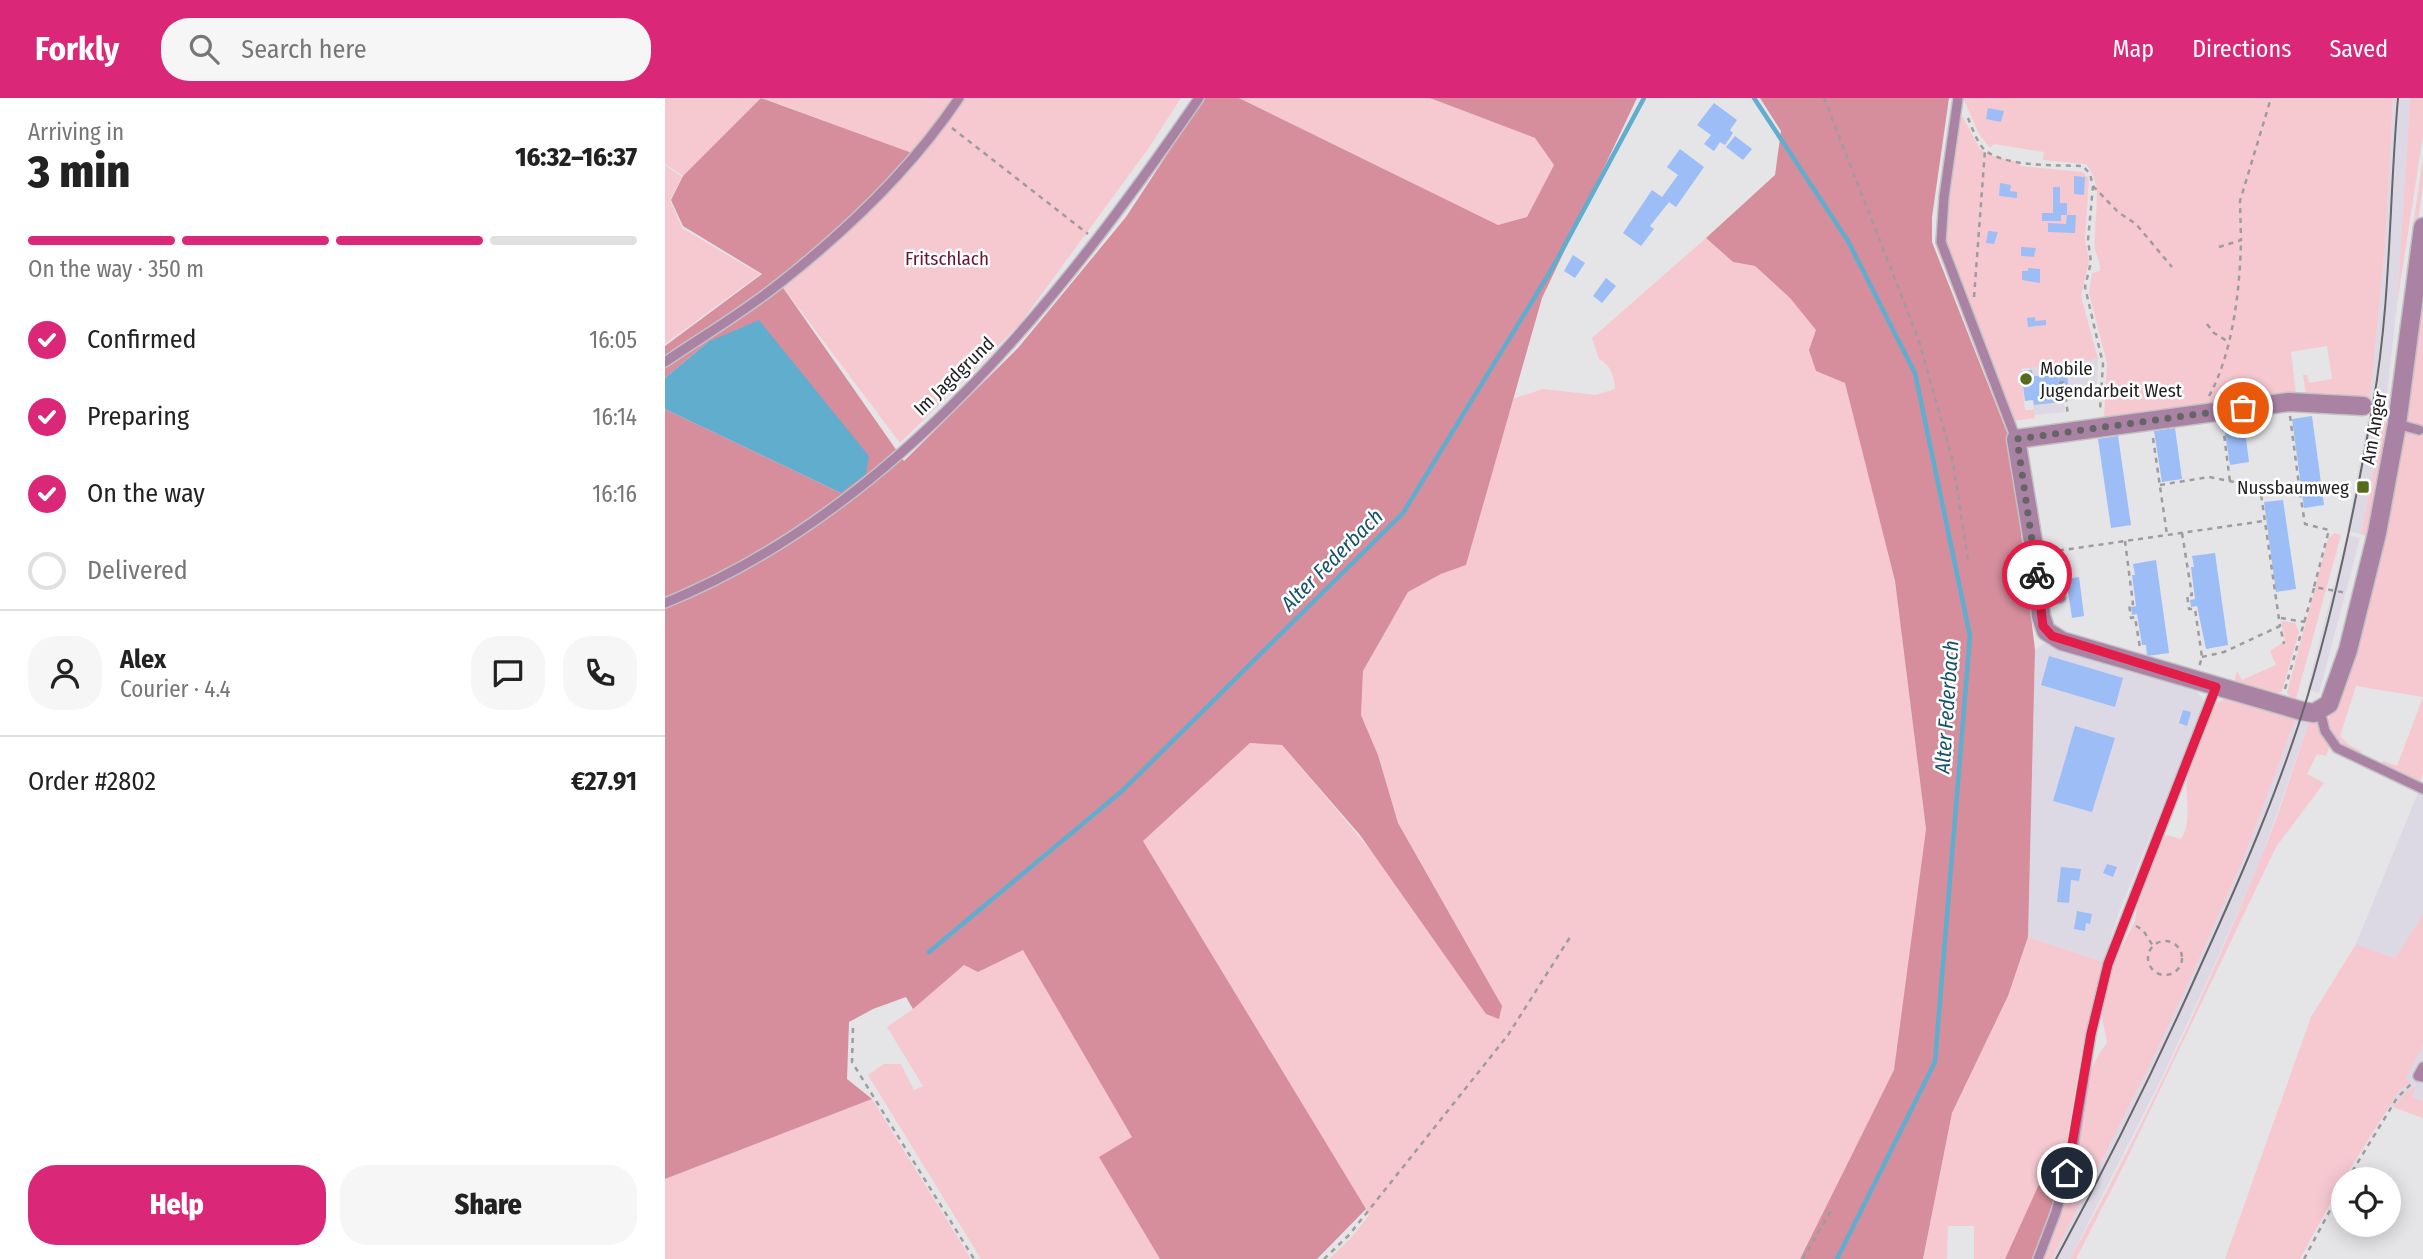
<!DOCTYPE html>
<meta charset="utf-8">
<style>
:root{--surface:#fff;--page:#f6f6f6;--text:#222;--muted:#767676;--line:#e0e0e0;--accent:#db2777}
body{margin:0;font-family:"Fira Sans Condensed",sans-serif;background:var(--page);color:var(--text);height:100vh;display:flex;flex-direction:column;font-size:26px;white-space:nowrap}
*{box-sizing:border-box;margin:0}
p{font-size:23px;color:var(--muted)}
.icon{flex:none;width:38px;height:38px;fill:none;stroke:currentColor;stroke-width:2;stroke-linecap:round;stroke-linejoin:round}
.map{position:relative;flex:1;overflow:hidden}
.side{display:flex;flex-direction:column;background:var(--surface);width:665px}
.side>*{flex:none}
.tools{position:absolute;left:1666px;top:1069px;display:grid;gap:14px}
.tools a{display:grid;place-items:center;width:70px;height:70px;border-radius:50%;background:var(--surface);box-shadow:0 4px 18px #0003;font-size:35px}
.pin{position:absolute;display:grid;place-items:center;width:60px;height:60px;color:#fff;margin:-30px;border:4px solid #fff;border-radius:50%;box-shadow:0 2px 7px #0007}
.courier{position:absolute;display:grid;place-items:center;width:70px;height:70px;margin:-35px;border:5px solid #e11d48;border-radius:50%;background:#fff;color:#222;box-shadow:0 2px 9px #0007}
.head em{font-style:normal;font-weight:800}
.head div{display:flex;flex-direction:column-reverse}
.head{display:flex;align-items:center;justify-content:space-between;height:119px;padding:0 28px}
h1{font-size:46px;font-weight:800;line-height:52px}
.bar{display:grid;grid-template-columns:repeat(4,1fr);gap:10px 7px;align-content:center;height:84px;padding:0 28px}
.bar i{height:9px;border-radius:5px;background:var(--line)}
.bar .selected{background:var(--accent)}
.bar p{grid-column:span 4}
.line{display:flex;align-items:center;gap:18px;padding:0 28px;border-top:2px solid var(--line)}
.line div{flex:1}
.round{display:grid;place-items:center;flex:none;width:74px;height:74px;border-radius:28px;background:var(--page)}
ol{padding:0 28px;list-style:none}
li{display:flex;align-items:center;gap:21px;height:77px}
li p{margin-inline-start:auto}
li .icon{padding:7px;border-radius:50%;background:var(--accent);color:#fff;stroke-width:4}
li:last-child{color:var(--muted)}
li i{width:38px;height:38px;border:4px solid var(--line);border-radius:50%}
.action{display:flex;gap:14px;margin-top:auto;padding:14px 28px}
.action a{flex:1;height:80px;border-radius:28px;background:var(--accent);color:#fff;font-size:28px;font-weight:800;line-height:80px;text-align:center}
.action a+a{background:var(--page);color:var(--text)}
header{display:flex;align-items:center;gap:42px;box-sizing:border-box;height:98px;padding:0 35px;background:var(--accent);color:#fff}
header strong{font-size:33px}
nav{display:flex;gap:38px;margin-inline-start:auto;font-size:24px}
.search{width:490px;height:63px;background:var(--page);display:flex;align-items:center;gap:18px;box-sizing:border-box;padding:0 24px;border-radius:28px;color:var(--muted);font-size:26px}
main{display:flex;flex:1;min-height:0}
.map>svg:first-child{display:block}
</style>
<header>
<strong>Forkly</strong>
<div class="search"><svg class="icon" aria-label="search" viewBox="0 0 24 24"><circle cx="10" cy="10" r="6"/><path d="M15 15l6 6"/></svg>Search here</div>
<nav><a>Map</a><a>Directions</a><a>Saved</a></nav>
</header>
<main>
<section class="side">
<div class="head"><div><h1>3 min</h1><p>Arriving in</p></div><em>16:32–16:37</em></div>
<div class="bar"><i class="selected"></i><i class="selected"></i><i class="selected"></i><i></i><p>On the way · 350 m</p></div>
<ol>
<li><svg class="icon" aria-label="check" viewBox="0 0 24 24"><path d="M5 12l5 5 9-10"/></svg>Confirmed<p>16:05</p></li>
<li><svg class="icon" aria-label="check" viewBox="0 0 24 24"><path d="M5 12l5 5 9-10"/></svg>Preparing<p>16:14</p></li>
<li><svg class="icon" aria-label="check" viewBox="0 0 24 24"><path d="M5 12l5 5 9-10"/></svg>On the way<p>16:16</p></li>
<li><i></i>Delivered</li>
</ol>
<div class="line" style="height:126px"><a class="round"><svg class="icon" aria-label="person" viewBox="0 0 24 24"><circle cx="12" cy="8" r="4"/><path d="M4 21q1-7 8-7t8 7"/></svg></a><div><b>Alex</b><p>Courier · 4.4</p></div><a class="round"><svg class="icon" aria-label="chat" viewBox="0 0 24 24"><path d="M4 5h16v11H9l-5 4z"/></svg></a><a class="round"><svg class="icon" aria-label="phone" viewBox="0 0 24 24"><path d="M5 4h4l2 5-3 2q2 4 5 5l2-3 5 2v4C11 20 4 13 5 4z"/></svg></a></div>
<div class="line" style="height:91px"><div>Order #2802</div><b>€27.91</b></div>
<div class="action"><a>Help</a><a>Share</a></div>
</section>
<div class="map">
<svg width="1758" height="1161" viewBox="0 0 1758 1161">
<rect width="100%" height="100%" fill="#e5e4e7"/>
<!-- built -->
<g fill="#dcd9e4">
<path d="M1728 0H1745L1732 206 1721 305 1705 302 1720 149Z"/>
<path d="M1433 261 1431 299 1399 303 1400 314 1369 317 1364 270Z"/>
<path d="M1703 320 1718 323 1696 436 1682 433Z"/>
<path d="M1682 437 1695 440 1654 595 1642 592Z"/>
<path d="M1380 545 1528 588 1540 605 1454 814 1438 864 1363 839 1370 552Z"/>
<path d="M1631 620 1645 622 1594 766 1544 879 1498 977 1405 1161H1387L1483 971 1528 875 1578 762Z"/>
<path d="M1753 695 1758 697V816L1730 860 1691 846Z"/>
<path d="M1758 906V1020L1725 1008 1734 993Z"/>
</g>
<!-- green -->
<g fill="#f6c9d1">
<path d="M0 0H96L18 78 0 66Z"/>
<path d="M98 0H516L483 51 354 227 235 345 114 184 246 55Z"/>
<path d="M574 0H765L870 40 889 67 862 119 833 127Z"/>
<path d="M1298 0H1728L1720 149 1705 302 1641 296 1638 277H1642L1644 285 1667 281 1662 248 1626 254 1631 297 1441 321 1439 319 1442 265 1424 195 1427 175 1435 173C1435 163 1433 161 1430 152 1429 148 1430 140 1430 135 1430 112 1438 86 1421 66L1378 62 1379 54 1329 46 1325 50 1314 36Z"/>
<path d="M1745 0H1758V37L1732 206Z"/>
<path d="M1295 14 1315 51 1322 56 1355 65V68L1418 74 1424 81 1420 141 1424 163 1416 198 1433 261 1356 271 1360 312H1369L1370 320 1348 323 1332 274 1280 145 1282 98Z"/>
<path d="M1758 60V87L1729 297 1742 169Z"/>
<path d="M0 67 17 79 5 102 17 130 95 176 0 246Z"/>
<path d="M1041 140 1068 164 1090 168 1125 200 1152 232 1151 273 1180 284 1230 483 1261 731 1230 971 1135 1161H664L686 1140 704 1117 478 743 585 645 617 647 837 908 733 725 713 657 696 617 698 573 743 494 776 476 801 467 847 301 878 291 931 297 950 291C949 278 946 267 934 261L927 240Z"/>
<path d="M1758 184V676L1755 684 1717 666 1718 663 1732 668 1758 599 1691 588 1675 638 1684 647 1696 653 1695 656C1678 648 1668 641 1662 623L1673 602 1737 332 1754 336 1742 325 1741 319Z"/>
<path d="M1718 323 1723 325 1725 331 1694 485 1690 484 1701 438 1696 436Z"/>
<path d="M1669 435 1676 437 1631 601 1626 600 1622 595 1663 441Z"/>
<path d="M1616 523 1630 525 1634 534 1617 593 1611 596 1568 586 1572 573 1577 582 1611 567 1605 553 1620 543Z"/>
<path d="M1561 600 1631 620 1578 762 1528 875 1483 971 1387 1161H1376C1387 1127 1401 1092 1410 1057 1419 1021 1416 974 1442 945L1436 914 1448 866 1470 823 1474 797 1494 743 1502 737 1516 741C1529 719 1518 699 1523 676 1527 656 1539 634 1546 615L1552 605Z"/>
<path d="M1645 622 1653 626 1665 647 1661 658 1652 656 1642 676 1659 685 1611 749 1460 1065 1411 1161H1405C1475 1035 1538 901 1593 767 1613 720 1628 670 1645 622Z"/>
<path d="M1758 816V947L1741 981 1746 984 1734 993 1678 1082 1635 1161H1560L1646 919 1691 846 1730 860Z"/>
<path d="M1363 839 1438 864 1419 942 1401 1050 1390 1052 1340 1161H1309V1128H1283L1282 1161H1258L1287 1015 1343 898Z"/>
<path d="M358 851 467 1039 435 1060 495 1161H316L203 977 219 966H236L249 992 258 988 222 929 248 911 299 867 313 874Z"/>
<path d="M1751 988 1747 999 1758 1003V1020L1728 1009 1741 994Z"/>
<path d="M207 1001 306 1161H0V1081Z"/>
</g>
<!-- forest -->
<g fill="#d68e9d">
<path d="M96 0 247 55 183 123 114 184 239 363 353 250 461 119 539 0H574L833 127 862 119 889 67 870 40 765 0H972L877 200 801 467 776 476 743 494 698 573 696 617 713 657 733 725 837 908 834 921 821 916 695 737 617 647 585 645 478 743 701 1111 652 1161H495L434 1059 467 1039 358 852 313 874 299 867 248 911 241 899 208 911 184 924 182 981 207 1001 0 1081V311L176 395 43 244 0 280V248L97 176 18 128 6 102 18 78Z"/>
<path d="M1095 0H1284L1267 119V144L1345 342 1370 552 1363 839 1343 898 1287 1015 1258 1161H1135L1229 972 1261 731 1230 483 1180 285 1151 273 1144 252 1151 232 1125 200 1090 168 1068 164 1041 140 1110 77 1116 33Z"/>
<path d="M1401 1050 1388 1105 1367 1161H1340L1390 1051Z"/>
</g>
<!-- water -->
<path fill="#60adce" d="M94 222 204 358 201 376 176 395 0 311V280L43 244Z"/>
<g fill="none" stroke-linecap="round" stroke-linejoin="round">
<!-- stream -->
<g stroke="#60adce" stroke-width="4.5">
<path d="M1089 0 1183 143 1250 275 1305 538 1270 964 1172 1161"/>
<path d="M264 854 457 693 738 415 888 169 979 0"/>
</g>
</g>
<!-- building -->
<g fill="#9dbdf7">
<path d="M1049 5 1072 22 1065 32 1068 35 1060 47 1055 44 1049 53 1039 46 1046 37 1032 27Z"/>
<path d="M1323 10 1339 13 1336 24 1321 21Z"/>
<path d="M1070 38 1087 51 1078 62 1061 49Z"/>
<path d="M1015 51 1039 69 1011 109 1004 104 985 128 989 131 976 148 958 135 987 92 997 99 1013 77 1002 69Z"/>
<path d="M1409 78 1420 79 1419 97 1409 96Z"/>
<path d="M1335 85 1346 87 1345 93 1352 94V100L1334 98Z"/>
<path d="M1388 89H1395V105H1402V117H1411L1410 135 1383 134V125L1401 126 1402 117H1396V123H1377V115H1388Z"/>
<path d="M1323 133 1333 134 1329 146 1321 145Z"/>
<path d="M1356 149 1371 150 1369 159 1356 158Z"/>
<path d="M908 157 920 165 910 180 899 173Z"/>
<path d="M1363 170 1375 171V185L1357 182V173H1363Z"/>
<path d="M941 180 951 188 937 205 928 198Z"/>
<path d="M1370 219V223L1381 222V227L1363 229 1362 220Z"/>
<path d="M1367 272 1368 278 1402 276 1404 293 1395 294 1396 304 1369 307 1368 302 1360 303 1356 273Z"/>
<path d="M1647 318 1659 407 1639 410 1627 321Z"/>
<path d="M1579 325 1584 364 1565 367 1559 328Z"/>
<path d="M1510 330 1517 381 1497 384 1489 333Z"/>
<path d="M1453 338 1466 427 1446 430 1433 341Z"/>
<path d="M1618 402 1631 491 1611 494 1599 404Z"/>
<path d="M1550 455 1563 547 1541 551 1532 508 1526 509 1525 502 1530 501 1526 469H1529L1527 458Z"/>
<path d="M1491 462 1504 555 1482 558 1481 547H1477L1472 516 1467 517 1466 509 1471 508 1467 477H1470L1468 466Z"/>
<path d="M1414 479 1419 518 1407 520 1401 481Z"/>
<path d="M1384 558 1458 580 1450 609 1376 587Z"/>
<path d="M1518 612 1526 614 1522 628 1514 625Z"/>
<path d="M1410 628 1450 640 1427 714 1388 703Z"/>
<path d="M1442 766 1452 769 1448 779 1438 775Z"/>
<path d="M1396 769 1416 771 1414 783 1406 782 1404 805 1392 804Z"/>
<path d="M1412 813 1427 816 1425 826 1421 825 1420 833 1409 831Z"/>
</g>
<g fill="none" stroke-linecap="round" stroke-linejoin="round">
<!-- service casing -->
<g stroke="#c2c1c3" stroke-width="12">
<g id="service">
<path d="M1293 0 1279 99 1276 144 1351 341"/>
<path d="M0 264C38 238 79 214 115 185 181 133 247 70 294 0"/>
<path d="M1732 326 1754 332"/>
<path d="M1375 502 1396 500"/>
<path d="M0 505C230 412 397 199 534 0"/>
<path d="M1655 613 1660 633 1672 650 1758 691"/>
<path d="M1758 969 1753 978 1758 979"/>
<path d="M1373 1161 1391 1114 1407 1056 1426 936 1443 866 1551 589"/>
</g>
</g>
<!-- minor casing -->
<g stroke="#c2c1c3" stroke-width="21">
<path id="minor" d="M1698 308 1624 304 1351 341 1370 456 1376 518 1381 533 1397 543 1637 613 1649 615 1664 606 1683 552 1712 435 1732 326 1758 129"/>
</g>
<!-- path -->
<g stroke="#9d9c9e" stroke-width="2.5" stroke-dasharray="5 5" stroke-linecap="butt">
<path d="M1159 0 1253 240 1288 364 1303 463"/>
<path d="M1303 20C1307 30 1313 47 1321 53 1342 69 1392 67 1418 68L1425 76 1428 88 1423 142 1426 164 1420 189 1438 266 1435 312"/>
<path d="M287 30 423 136"/>
<path d="M1428 88 1453 114 1471 126 1507 169"/>
<path d="M1554 149 1576 142 1575 103 1606 0"/>
<path d="M1309 199 1320 52"/>
<path d="M1542 226 1549 235 1562 243"/>
<path d="M1394 285 1399 284 1403 318"/>
<path d="M1544 298C1568 255 1575 191 1576 142"/>
<path d="M1625 318 1635 395"/>
<path d="M1558 328 1565 384"/>
<path d="M1488 340 1502 437"/>
<path d="M1495 387 1544 379 1595 389 1615 528"/>
<path d="M1595 389 1635 395 1640 426 1664 432 1649 489 1682 495"/>
<path d="M1517 435 1527 497H1522L1524 511H1530L1537 559 1534 569"/>
<path d="M1460 443 1468 506H1464L1466 520 1470 519 1475 550"/>
<path d="M1384 454 1599 423"/>
<path d="M1616 520 1640 524"/>
<path d="M1537 559 1559 554 1615 528 1619 546"/>
<path d="M1620 591 1649 490"/>
<path d="M1471 828 1478 832 1488 848"/>
<circle cx="1500" cy="860" r="17"/>
<path d="M188 930 187 964 309 1161"/>
<path d="M1682 1082 1732 1000 1746 986"/>
<path d="M659 1161 684 1137 843 937 907 836"/>
<path d="M1138 1161 1168 1109"/>
<path d="M1639 1161 1678 1088"/>
</g>
<!-- service -->
<use href="#service" stroke="#aa82a4" stroke-width="9"/>
<!-- minor -->
<use href="#minor" stroke="#aa82a4" stroke-width="18"/>
<!-- tram -->
<path stroke="#676669" stroke-width="2" d="M1391 1161C1443 1065 1491 968 1535 869 1575 781 1614 692 1642 600 1671 503 1691 406 1708 306 1726 205 1724 102 1733 0"/>
</g>
<g fill="none" stroke-linecap="round" stroke-linejoin="round">
<!-- done -->
<path stroke="#656466" stroke-width="7" stroke-dasharray="0 12.6" d="M1372 477 1352 341 1578 310"/>
<!-- route -->
<path stroke="#e11d48" stroke-width="9" d="M1372 477 1378 528 1387 538 1551 589 1443 866 1426 936 1402 1075"/>
</g>
<!-- markers -->
<g fill="#566c1b" stroke="#fff" stroke-width="2.5">
<circle cx="1361" cy="281" r="7"/>
<rect x="1691" y="382" width="14" height="14" rx="3.5"/>
</g>
<g text-anchor="middle" dominant-baseline="central" stroke-width="5" stroke-linejoin="round" paint-order="stroke">
<!-- park labels -->
<g font-size="19" fill="#691431" stroke="#fff">
<text x="282" y="160">Fritschlach</text>
</g>
<!-- poi labels -->
<g font-size="19" fill="#201f21" stroke="#fff" text-anchor="start">
<text x="1375" y="270">Mobile<tspan x="1375" dy="22">Jugendarbeit West</tspan></text>
<text x="1684" y="389" text-anchor="end">Nussbaumweg</text>
</g>
<!-- street labels -->
<g font-size="19" fill="#201f21" stroke="#fff">
<text transform="translate(289 278) rotate(-44)">Im Jagdgrund</text>
<text transform="translate(1709 330) rotate(-80)">Am Anger</text>
</g>
<!-- water labels -->
<g font-size="21" font-style="italic" fill="#13526a" stroke="#fff">
<text transform="translate(667 462) rotate(-45)">Alter Federbach</text>
<text transform="translate(1282 609) rotate(-86)">Alter Federbach</text>
</g>
</g>
</svg>
<div class="tools">
<a><svg class="icon" aria-label="locate" viewBox="0 0 24 24"><circle cx="12" cy="12" r="6"/><path d="M12 2v4M12 18v4M2 12h4M18 12h4"/></svg></a>
</div>
<div class="pin" style="left:1578px;top:310px;background:#ea580c"><svg class="icon" aria-label="bag" viewBox="0 0 24 24"><path d="M5 8h14l-1 12H6zM9 8a3 3 0 0 1 6 0"/></svg></div>
<div class="pin" style="left:1402px;top:1075px;background:#1f2937"><svg class="icon" aria-label="home" viewBox="0 0 24 24"><path d="M3 11l9-7 9 7M6 9v11h12V9"/></svg></div>
<div class="courier" style="left:1372px;top:477px"><svg class="icon" aria-label="bike" viewBox="0 0 24 24"><circle cx="6" cy="16" r="4"/><circle cx="18" cy="16" r="4"/><path d="M6 16l4-8h5l3 8M10 8l3 8H6M13 5h3"/></svg></div>
</div>
</main>
